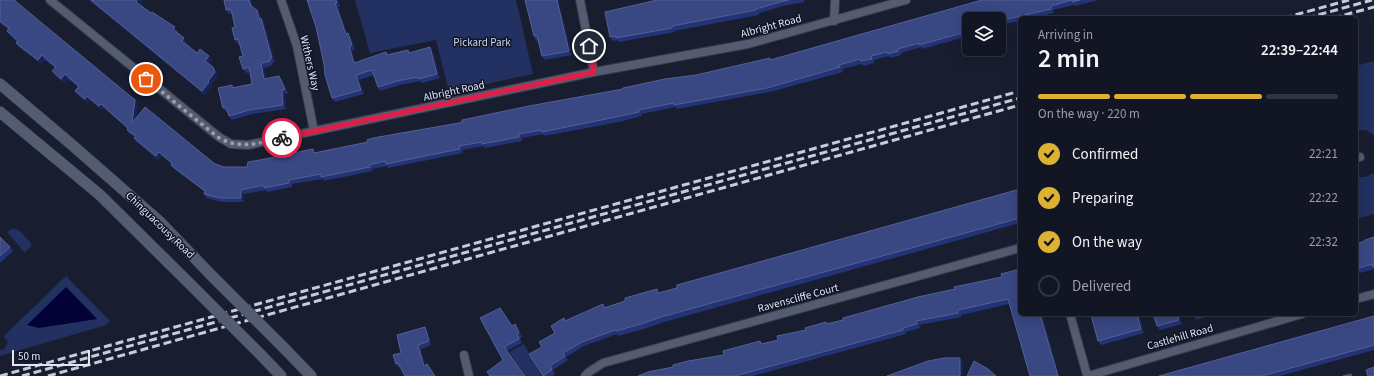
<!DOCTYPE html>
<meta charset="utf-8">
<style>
:root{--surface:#121624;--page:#1f2331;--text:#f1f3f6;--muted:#9c9fa6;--line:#313541;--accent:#ddb133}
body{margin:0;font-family:"Source Sans 3",sans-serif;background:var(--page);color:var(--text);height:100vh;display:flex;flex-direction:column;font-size:15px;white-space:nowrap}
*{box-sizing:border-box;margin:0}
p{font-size:13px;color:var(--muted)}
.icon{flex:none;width:22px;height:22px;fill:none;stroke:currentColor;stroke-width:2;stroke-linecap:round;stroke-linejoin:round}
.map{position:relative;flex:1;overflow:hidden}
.panel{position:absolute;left:1018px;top:16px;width:340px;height:300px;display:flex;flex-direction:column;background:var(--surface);border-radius:6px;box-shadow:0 4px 16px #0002,0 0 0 1px var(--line)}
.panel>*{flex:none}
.fabs{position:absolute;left:962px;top:12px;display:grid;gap:8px}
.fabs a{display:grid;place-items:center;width:44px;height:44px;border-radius:6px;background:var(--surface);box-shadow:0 4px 16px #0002,0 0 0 1px var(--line);font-size:20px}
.scale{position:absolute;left:12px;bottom:10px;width:78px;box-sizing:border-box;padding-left:4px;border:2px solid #e1e6f2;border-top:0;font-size:11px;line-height:14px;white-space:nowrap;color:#e1e6f2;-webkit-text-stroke:3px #0f1526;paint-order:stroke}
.pin{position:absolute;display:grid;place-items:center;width:34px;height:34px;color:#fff;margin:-17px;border:2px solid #fff;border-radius:50%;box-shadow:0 1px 4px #0007}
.courier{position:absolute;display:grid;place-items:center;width:40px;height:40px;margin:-20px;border:3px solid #e11d48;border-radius:50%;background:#fff;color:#222;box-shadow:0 1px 5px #0007}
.headline em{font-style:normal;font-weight:600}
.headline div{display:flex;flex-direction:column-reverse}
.headline{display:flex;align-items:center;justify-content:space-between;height:68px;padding:0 20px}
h1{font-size:26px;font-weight:600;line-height:30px}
.bar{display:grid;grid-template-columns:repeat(4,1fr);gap:6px 4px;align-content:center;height:48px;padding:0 20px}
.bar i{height:5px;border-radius:3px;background:var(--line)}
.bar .active{background:var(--accent)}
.bar p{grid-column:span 4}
ol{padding:0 20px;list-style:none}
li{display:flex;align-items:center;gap:12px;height:44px}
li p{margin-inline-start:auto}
li .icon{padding:4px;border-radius:50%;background:var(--accent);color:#111;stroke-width:4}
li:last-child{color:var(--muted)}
li i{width:22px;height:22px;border:2px solid var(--line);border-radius:50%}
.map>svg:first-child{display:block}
</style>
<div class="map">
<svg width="1374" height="376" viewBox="0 0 1374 376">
<rect width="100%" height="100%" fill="#181e30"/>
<!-- green -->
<g fill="#223161">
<path d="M355 0H516L533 74 449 92 436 40 370 53Z"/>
<path d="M1374 61V135L1366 130H1356V66Z"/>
<path d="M1374 173V214L1356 219V177H1365Z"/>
<path d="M13 228 21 232 31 243V246L25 253 7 232Z"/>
<path d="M66 276 110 321 106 325 0 356V350L4 349 8 342 4 336Z"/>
<path d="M524 344 541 376H526L509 352Z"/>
</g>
<!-- water -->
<path fill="#030237" d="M66 287 97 319 39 328 27 325Z"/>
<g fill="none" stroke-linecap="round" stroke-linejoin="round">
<!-- street casing -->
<g stroke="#353947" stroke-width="10">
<g id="street">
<path d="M50 0 219 137 231 144 248 145 594 72 748 44 906 0"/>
<path d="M281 0 297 46 314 131"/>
<path d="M580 0 594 72"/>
<path d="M834 21 835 0"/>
<path d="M1356 158 1360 157"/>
<path d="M1356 299 1374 294"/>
<path d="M1070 314 1087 375"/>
<path d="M464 355 469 376"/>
<path d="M585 376 589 372 603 363 1020 248"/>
<path d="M1088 376 1302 314"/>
</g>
</g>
<!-- secondary casing -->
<g stroke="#353947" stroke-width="12">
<g id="secondary">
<path d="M0 84 71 144 160 222 211 275"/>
<path d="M0 112 100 195 187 281"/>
<path d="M285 349 311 376"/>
<path d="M262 356 281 376"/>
</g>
</g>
<!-- street -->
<use href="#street" stroke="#545c71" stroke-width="8"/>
<!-- secondary -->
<use href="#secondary" stroke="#545c71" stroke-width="11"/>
<!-- rail -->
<g stroke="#c7ccd9" stroke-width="3" stroke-dasharray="8 4" stroke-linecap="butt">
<path d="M1284 18 1349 0"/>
<path d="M1307 18 1372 0"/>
<path d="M1333 18 1374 7"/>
<path d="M0 376 1020 91"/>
<path d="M22 376 1020 98"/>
<path d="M48 376 1020 105"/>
</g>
<!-- secondary-bridge casing -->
<g stroke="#353947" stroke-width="12" stroke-linecap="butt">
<g id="secondary-bridge">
<path d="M211 275 285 349"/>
<path d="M187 281 262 356"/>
</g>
</g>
<!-- secondary-bridge -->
<use href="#secondary-bridge" stroke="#545c71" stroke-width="11"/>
</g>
<!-- wall -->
<g fill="#243375">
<path d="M0 0 135 100 138 104 136 118 215 164 224 167H247L696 75 770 58 771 60 982 0H1098L1075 6 1074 5 1053 10 1054 13 1032 18H1020V21L999 25V19H969V36L922 49 921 47 901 53V55L891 58 889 56 874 60V63L864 66 862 64 842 69 843 72 770 92 677 109 676 107 641 114 642 116 619 122 544 136 543 134 522 138V141L485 148 484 146 462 150 463 153 388 168 387 166 372 169 373 171 324 181 323 179 292 184V187L267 192 266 190 244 194V202H222L207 198 204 194 205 192 174 169 171 165 172 164 162 156 158 160 137 142 134 138 135 137 130 134 127 130 128 129 104 108 102 110 90 100 88 103 78 95 75 91 78 87 68 79 64 83 55 75 52 71 55 68 45 60 41 64 19 47 16 43 17 42 10 35 7 31 8 29 0 23Z"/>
<path d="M89 0H142L143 1 140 5 151 13 178 31 177 32 187 42 186 44 197 53 209 56 212 60 209 64 216 71 218 76 211 84 212 86 205 95Z"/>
<path d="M224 0H251L253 8 257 10 260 14 261 18 264 22 275 62 272 63 273 65 264 68 266 78 282 80 288 93 285 94 286 109 252 114 232 120 229 116 228 112H226L223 108 232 85 234 87 252 84 250 72 246 73 243 69V56L239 43 238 44 235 40V27L232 13 229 14 226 10Z"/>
<path d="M338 0 340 7H338L347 34 351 38 355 49 352 50 355 63 408 50 410 52 433 51 440 78 422 83 420 81 400 85 380 91 378 87 374 75 359 80 364 94 335 102 332 98 316 27Z"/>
<path d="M558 0 572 55 545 60 542 56 538 40 536 41 534 36Z"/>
<path d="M657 0H804V2L783 6 759 13V15L674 31 675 32 619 42 617 40 613 41 610 37Z"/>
<path d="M1020 189V223L664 322 644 329 618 336 617 334 584 346 566 357 568 360 553 370 555 374 553 376H542V347L555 333 565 321 603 304 605 307 660 293Z"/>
<path d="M0 237 10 247 13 251 0 263Z"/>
<path d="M1374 237V269L1356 274V244L1365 241Z"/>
<path d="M1002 277 1020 314H1042L1059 376H1030L1009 304 961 315V317L919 325 920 328 906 332V334L753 376H638L724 355 778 340 826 322 827 324 955 289Z"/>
<path d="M1096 314H1139L1144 333 1101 345 1098 341Z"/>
<path d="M1153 314H1179L1182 324 1160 330 1157 326Z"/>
<path d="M1193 314H1213L1196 320Z"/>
<path d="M1374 316V350L1280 376H1159Z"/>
<path d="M480 318 512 326 515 324 522 337 520 338 522 343 507 351Z"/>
<path d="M425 327 428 331 431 345 421 349 425 365 435 376 401 367 399 368 396 364Z"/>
</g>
<!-- shaded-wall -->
<g fill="#172354">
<path d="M137 0H142L143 1 139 6 136 2Z"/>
<path d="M249 0H251L254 10 251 6Z"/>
<path d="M336 0H338L340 7 337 3Z"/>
<path d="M557 0H558L572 55 569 51Z"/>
<path d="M335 3 338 7 349 38 346 34Z"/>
<path d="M257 10 260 14 262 23 259 19Z"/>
<path d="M261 18 264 22 275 62 272 58Z"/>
<path d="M175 27 178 31 176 33 173 29Z"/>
<path d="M348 33 351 38 355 49 352 45Z"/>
<path d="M184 38 187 42 185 45 182 41Z"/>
<path d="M349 46 352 50 357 68 354 63Z"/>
<path d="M430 47 433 51 440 78 437 74Z"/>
<path d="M42 55 45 60 41 64 38 60Z"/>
<path d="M209 56 212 60 208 65 205 61Z"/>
<path d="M261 63 264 68 267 83 264 79Z"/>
<path d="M213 67 216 71 218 76 211 84 212 86 205 95 202 91 208 81Z"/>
<path d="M65 74 68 79 64 83 61 79Z"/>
<path d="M356 75 359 80 364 94 361 90Z"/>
<path d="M279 76 282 80 288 93 285 89Z"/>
<path d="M282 90 285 94 286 109 283 105Z"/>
<path d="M87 96 90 100 88 103 85 99Z"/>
<path d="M135 100 138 104 135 127 132 123Z"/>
<path d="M101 104 104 108 102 110 99 106Z"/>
<path d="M159 152 162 156 158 160 156 156Z"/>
<path d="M241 190 244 194V202L241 198Z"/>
<path d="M1040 314H1042L1059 376H1058Z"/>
<path d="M1137 314H1139L1144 333 1141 329Z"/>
<path d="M1177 314H1179L1182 324 1179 320Z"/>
<path d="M425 327 428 331 431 345 429 341Z"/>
<path d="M418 345 421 349 427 370 424 366Z"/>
<path d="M960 358 963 362V376H960Z"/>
</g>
<!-- building -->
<g fill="#394783" stroke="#536094">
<path d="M0 0H14L135 100 132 123 145 107 215 164 224 167H247L248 162 265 159 313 149 314 153 368 142 367 140 373 138 459 123 462 122V120L529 106 623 89V88L665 79 696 75 770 58V60L982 0H1080L1072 2V0L1051 6V9L999 21V19H969V31L919 45V43L898 49V51L888 54 887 52 871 56 872 59 861 61 860 59 839 65 840 67 767 88 674 105V103L638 110 639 112 616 117 542 132 541 130 519 134V137L482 144V142L459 146 460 149 386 164 385 161 369 165 370 167 321 177V174L289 180V183L264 188V185L241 190V198H220L204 194 205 191 171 165 172 163 159 152 156 156 134 138 136 136 127 130 128 128 101 104 99 106 87 96 85 99 75 91 79 86 65 74 61 79 52 71 56 67 42 55 38 60 16 43 18 41 7 31 9 28 0 21Z"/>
<path d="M91 0H137L136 2 151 13 152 12 175 27 173 29 184 38 182 41 197 53 200 49 209 56 205 61 213 67 215 72 208 81 209 82 202 91Z"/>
<path d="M224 0H249L251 6 257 10 259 19 261 18 272 58H270V61L261 63 264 79 279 76 285 89 282 90 283 105 249 110 229 116 226 107 223 108 218 88 232 85V88L252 84 249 67 243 69 239 57 243 56 238 39 235 40 232 28 235 27 231 9 226 10Z"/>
<path d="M307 0H336L337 3H335L346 34 348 33 352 45 349 46 354 63 386 52 387 55 408 50 409 53 430 47 437 74 419 79 418 77 397 81 378 87 372 70 356 75 361 90 332 98 325 75 324 64 316 27Z"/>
<path d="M525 0H557L569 51 542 56 537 36H534Z"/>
<path d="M657 0H789L780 2 756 9V10L672 26V28L616 38 615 36 610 37 605 12Z"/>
<path d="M1020 189V218L661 317 641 324 616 331 615 330 582 342 563 353 565 356 550 366 552 370 543 376 529 354 542 347 539 342 555 333 551 326 564 318 565 321 603 304 604 308 625 301V298L657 289 658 293 677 288V285Z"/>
<path d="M0 237 10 247 0 256Z"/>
<path d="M1374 237V266H1372V264L1356 269V244L1365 241V240Z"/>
<path d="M1020 269V314H1040L1058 376H1030L1008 299 958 310V313L916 321 917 324 903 328V330L735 376H638L648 372 673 367V365L688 361 724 355 723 351 760 341 761 344 778 340 777 336 806 330 805 328 826 322V324L843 320V318L918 297 955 289 954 287 1002 277 1001 274Z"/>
<path d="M500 308 512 326 515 324 519 332 517 334 519 339 504 347 525 376H490L487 372 503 360 480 318Z"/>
<path d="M1096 314H1137L1141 329 1098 341 1091 315Z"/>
<path d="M1153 314H1177L1179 320 1157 326Z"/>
<path d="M1374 316V345L1262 376H1159Z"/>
<path d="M425 327 429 341 418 345 424 366 427 364 435 376H405L398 363 396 364 393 355 401 353 397 335Z"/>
<path d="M944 358H960V376H887L928 361Z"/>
<path d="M974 361 988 369 996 376H967Z"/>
<path d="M1374 367V376H1368L1366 370Z"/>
<path d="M1351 374 1352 376H1343Z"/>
</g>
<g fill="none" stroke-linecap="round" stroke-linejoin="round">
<!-- done -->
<path stroke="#9ba0ae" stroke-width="4" stroke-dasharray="0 7.2" d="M146 79 219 138C242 150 258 143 282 138"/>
<!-- route -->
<path stroke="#e11d48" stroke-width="5" d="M282 138 594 72 589 46"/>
</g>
<g text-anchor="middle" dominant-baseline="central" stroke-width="3" stroke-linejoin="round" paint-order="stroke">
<!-- street labels -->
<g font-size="11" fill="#e1e6f2" stroke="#0f1526">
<text transform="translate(771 26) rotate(-15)">Albright Road</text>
<text transform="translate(310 63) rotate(77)">Withers Way</text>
<text transform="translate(454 91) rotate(-12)">Albright Road</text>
<text transform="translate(160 225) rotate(44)">Chinguacousy Road</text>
<text transform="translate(798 298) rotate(-15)">Ravenscliffe Court</text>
<text transform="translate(1180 337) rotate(-16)">Castlehill Road</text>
</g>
<!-- park labels -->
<g font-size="11" fill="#ced6eb" stroke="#0f1526">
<text x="482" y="42">Pickard Park</text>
</g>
</g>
</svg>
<div class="fabs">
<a><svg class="icon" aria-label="layers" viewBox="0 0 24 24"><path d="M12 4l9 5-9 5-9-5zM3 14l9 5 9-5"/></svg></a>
</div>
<div class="scale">50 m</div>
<div class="pin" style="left:146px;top:79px;background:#ea580c"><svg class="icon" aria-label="bag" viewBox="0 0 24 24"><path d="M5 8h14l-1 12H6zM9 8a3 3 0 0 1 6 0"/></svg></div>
<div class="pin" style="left:589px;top:46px;background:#1f2937"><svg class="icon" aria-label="home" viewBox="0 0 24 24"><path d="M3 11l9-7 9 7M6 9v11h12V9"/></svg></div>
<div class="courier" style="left:282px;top:138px"><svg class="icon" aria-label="bike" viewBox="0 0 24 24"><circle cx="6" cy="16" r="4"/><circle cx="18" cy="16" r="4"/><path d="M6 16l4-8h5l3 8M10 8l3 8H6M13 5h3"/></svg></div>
<section class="panel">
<div class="headline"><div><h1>2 min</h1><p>Arriving in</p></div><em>22:39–22:44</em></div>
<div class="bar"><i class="active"></i><i class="active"></i><i class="active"></i><i></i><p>On the way · 220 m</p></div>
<ol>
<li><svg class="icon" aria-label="check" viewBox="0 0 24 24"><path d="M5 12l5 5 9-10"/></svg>Confirmed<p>22:21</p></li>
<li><svg class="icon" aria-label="check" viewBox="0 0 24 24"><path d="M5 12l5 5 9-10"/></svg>Preparing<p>22:22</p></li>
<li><svg class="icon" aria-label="check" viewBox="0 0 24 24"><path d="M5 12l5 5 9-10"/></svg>On the way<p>22:32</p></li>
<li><i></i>Delivered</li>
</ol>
</section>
</div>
